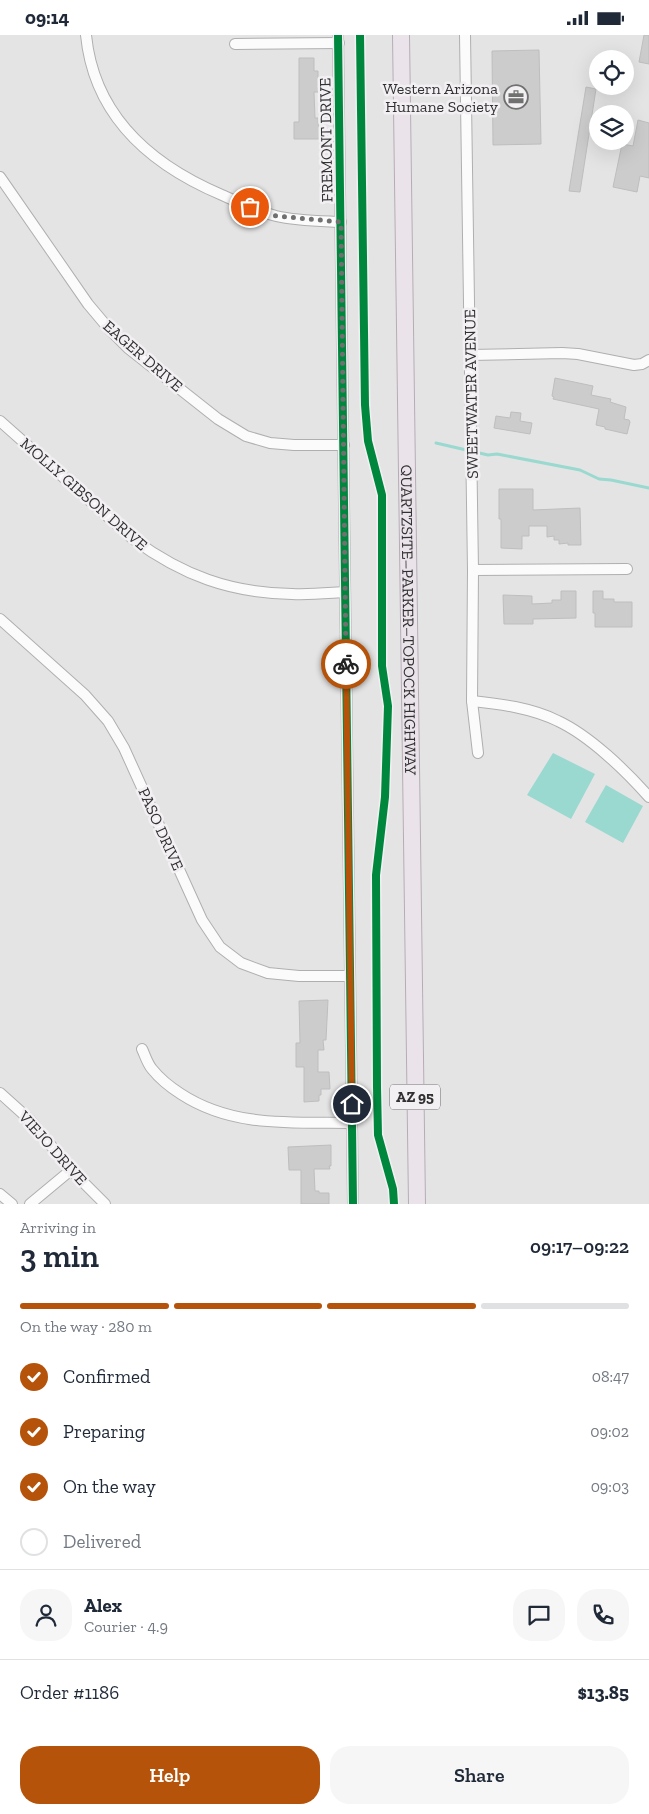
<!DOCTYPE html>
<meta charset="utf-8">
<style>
:root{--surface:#fff;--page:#f6f6f7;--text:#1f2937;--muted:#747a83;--line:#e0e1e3;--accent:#b45309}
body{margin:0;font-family:"Zilla Slab",serif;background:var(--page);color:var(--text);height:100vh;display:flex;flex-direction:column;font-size:19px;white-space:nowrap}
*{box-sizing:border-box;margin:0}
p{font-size:16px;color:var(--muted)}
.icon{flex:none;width:28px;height:28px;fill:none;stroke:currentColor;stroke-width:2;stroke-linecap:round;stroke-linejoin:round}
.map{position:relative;height:1169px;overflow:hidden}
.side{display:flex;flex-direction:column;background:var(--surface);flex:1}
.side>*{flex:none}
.controls{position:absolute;left:589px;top:15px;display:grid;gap:10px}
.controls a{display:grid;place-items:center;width:45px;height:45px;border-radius:50%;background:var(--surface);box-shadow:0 5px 20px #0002;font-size:25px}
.pin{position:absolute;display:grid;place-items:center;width:42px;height:42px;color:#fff;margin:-21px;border:2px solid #fff;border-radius:50%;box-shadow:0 1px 5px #0007}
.courier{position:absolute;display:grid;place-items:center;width:50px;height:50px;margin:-25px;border:4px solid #b45309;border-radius:50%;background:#fff;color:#222;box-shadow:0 1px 6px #0007}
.overview em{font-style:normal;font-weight:600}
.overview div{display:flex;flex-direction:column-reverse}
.overview{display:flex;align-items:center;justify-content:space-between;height:85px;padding:0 20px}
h1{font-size:32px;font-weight:600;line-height:38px}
.bar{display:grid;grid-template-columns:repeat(4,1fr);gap:8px 5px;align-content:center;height:60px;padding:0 20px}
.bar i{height:6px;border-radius:4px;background:var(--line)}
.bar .current{background:var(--accent)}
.bar p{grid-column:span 4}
.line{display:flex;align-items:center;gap:12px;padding:0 20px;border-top:1px solid var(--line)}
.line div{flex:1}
.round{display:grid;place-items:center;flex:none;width:52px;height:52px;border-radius:20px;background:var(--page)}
ol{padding:0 20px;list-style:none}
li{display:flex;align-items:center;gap:15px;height:55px}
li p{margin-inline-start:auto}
li .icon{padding:5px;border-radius:50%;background:var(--accent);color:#fff;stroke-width:4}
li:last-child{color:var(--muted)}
li i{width:28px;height:28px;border:2px solid var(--line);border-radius:50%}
.action{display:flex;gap:10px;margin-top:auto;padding:10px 20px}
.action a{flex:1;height:58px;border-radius:20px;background:var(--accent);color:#fff;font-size:20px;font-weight:600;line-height:58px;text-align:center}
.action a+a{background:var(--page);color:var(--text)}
.status{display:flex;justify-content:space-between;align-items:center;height:35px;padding:0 25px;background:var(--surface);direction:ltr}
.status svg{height:14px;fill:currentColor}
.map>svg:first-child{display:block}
</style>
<div class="status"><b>09:14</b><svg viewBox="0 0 49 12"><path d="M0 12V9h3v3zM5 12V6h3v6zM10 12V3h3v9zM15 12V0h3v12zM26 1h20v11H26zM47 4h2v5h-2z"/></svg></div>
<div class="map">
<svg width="649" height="1169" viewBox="0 0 649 1169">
<rect width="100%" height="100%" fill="#e5e4e5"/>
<!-- water -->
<g fill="#99d9cf">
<path d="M553 718 595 739 571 784 527 760Z"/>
<path d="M606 750 643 771 623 808 585 787Z"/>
</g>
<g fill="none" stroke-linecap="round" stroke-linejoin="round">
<!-- stream -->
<path stroke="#99d9cf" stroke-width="3" d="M436 408 488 420 497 419 580 435 599 444 611 445 649 453"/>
</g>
<!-- building -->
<g fill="#ccc" stroke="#bfbebf">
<path d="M644 0H649V29L639 27Z"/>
<path d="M539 15 541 109 493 110 492 16Z"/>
<path d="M299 23H314V36H318V57H314L315 83H318L319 104H294V87H299Z"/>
<path d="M586 52 596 54 580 157 569 156Z"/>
<path d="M638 85 649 88V143L640 141 637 157 613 152 622 109 633 111Z"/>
<path d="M555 343 593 351 591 360 611 364 610 367 626 372 624 384 629 385 630 387 627 399 605 394V392L596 390 599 374 553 364 554 362 552 361Z"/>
<path d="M511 377 521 378 520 386 532 388 530 399 494 393 496 381 510 383Z"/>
<path d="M499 454H533V475L580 473 581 510H568V508L559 509V505H554V501L547 502V491H529V501H522V514L501 513V484H499Z"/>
<path d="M561 556H576V583L533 584V589H504L503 560 532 561V569L552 568V565H561Z"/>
<path d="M593 556H603V564H614V567H632V592H595V578H593Z"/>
<path d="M328 965 326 1005H323L324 1015H318V1037H329L330 1054H321V1060H319V1066L304 1067V1032H296V1008H300L299 966Z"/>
<path d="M331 1110V1131H329L330 1134H314L315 1156H319V1158H329V1169H301V1135H289L288 1112Z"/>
</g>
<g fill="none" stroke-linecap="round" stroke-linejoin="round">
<!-- minor casing -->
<g stroke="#b0afb0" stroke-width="12">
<g id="minor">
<path d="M86 0C94 81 151 130 222 160 240 168 257 176 276 181 297 186 320 186 341 187"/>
<path d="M338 0 353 1169"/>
<path d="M465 0 473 535 472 666 478 718"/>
<path d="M235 9 339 8"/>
<path d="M0 142 88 269 109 294 128 313 218 384 246 401 270 408 294 410H344"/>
<path d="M470 320 562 318 578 319 634 330 642 329 649 325"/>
<path d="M0 386 133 504C182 540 230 558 292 559 309 560 328 558 345 557"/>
<path d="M473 535 627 534"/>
<path d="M0 584 85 660 108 686 124 713 202 885 220 912 241 928 268 938 299 941H350"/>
<path d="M472 666C501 669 532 673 558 686 590 701 626 736 649 762"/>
<path d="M142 1014C145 1020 147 1028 152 1034 160 1044 170 1052 181 1059 233 1093 292 1087 352 1088"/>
<path d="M0 1058 30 1085 71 1135 105 1169"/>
<path d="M0 1159 12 1169"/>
<path d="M30 1169 71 1135"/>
</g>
</g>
<!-- trunk casing -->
<g stroke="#b6acb5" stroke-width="18">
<g id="trunk">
<path id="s1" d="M401 0 417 1169"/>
</g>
</g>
<!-- minor -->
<use href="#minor" stroke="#fbfbfb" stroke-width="10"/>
<!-- trunk -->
<use href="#trunk" stroke="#eae4ea" stroke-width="16"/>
<!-- cycleway casing -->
<g stroke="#f3f0f3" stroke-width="11">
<g id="cycleway">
<path d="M338 0 353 1169"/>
<path d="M360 0 365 370 368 406 382 460V631L388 671 385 762 376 840 377 1052 378 1100 393 1154 394 1169"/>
</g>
</g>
<!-- cycleway -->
<use href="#cycleway" stroke="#00873e" stroke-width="8"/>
</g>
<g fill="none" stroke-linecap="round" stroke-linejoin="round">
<!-- done -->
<path stroke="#717071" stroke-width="5" stroke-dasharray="0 9" d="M250 172 276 181 341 187 346 629"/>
<!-- route -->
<path stroke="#b45309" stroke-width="6" d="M346 629 352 1069"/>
</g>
<!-- icons -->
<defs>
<g id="office-ring" transform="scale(1.25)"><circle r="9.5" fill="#f3f0f3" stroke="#717071" stroke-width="1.5"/><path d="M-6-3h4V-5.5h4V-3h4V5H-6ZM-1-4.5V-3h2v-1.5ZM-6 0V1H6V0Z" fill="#717071"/></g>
</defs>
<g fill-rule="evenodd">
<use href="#office-ring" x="516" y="62"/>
</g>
<g text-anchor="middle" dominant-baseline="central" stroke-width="5" stroke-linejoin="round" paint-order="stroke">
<!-- shield labels -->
<rect fill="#f3f0f3" stroke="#6c6a6c" stroke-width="1" x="390" y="1049.5" width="50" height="25" rx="4"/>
<g font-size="15" font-weight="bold" fill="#323132">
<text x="415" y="1062">AZ 95</text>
</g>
<!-- poi labels -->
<g font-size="16" fill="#323132" stroke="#f3f0f3" text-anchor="end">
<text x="498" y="53">Western Arizona<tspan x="498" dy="18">Humane Society</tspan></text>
</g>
<!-- street labels -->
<g font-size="16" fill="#323132" stroke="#f3f0f3">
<text transform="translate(326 105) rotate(-91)">FREMONT DRIVE</text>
<text transform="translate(143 321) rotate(41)">EAGER DRIVE</text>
<text transform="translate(471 359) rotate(-91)">SWEETWATER AVENUE</text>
<text transform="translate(84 459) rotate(41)">MOLLY GIBSON DRIVE</text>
<text stroke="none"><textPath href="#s1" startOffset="585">QUARTZSITE–PARKER–TOPOCK HIGHWAY</textPath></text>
<text transform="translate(161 794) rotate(66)">PASO DRIVE</text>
<text transform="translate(53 1113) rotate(48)">VIEJO DRIVE</text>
</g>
</g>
</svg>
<div class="controls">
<a><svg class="icon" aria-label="locate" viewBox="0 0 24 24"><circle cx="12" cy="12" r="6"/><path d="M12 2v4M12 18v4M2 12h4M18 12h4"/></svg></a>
<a><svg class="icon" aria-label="layers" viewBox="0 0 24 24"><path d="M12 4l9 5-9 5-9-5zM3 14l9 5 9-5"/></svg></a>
</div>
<div class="pin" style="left:250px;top:172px;background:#ea580c"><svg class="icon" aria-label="bag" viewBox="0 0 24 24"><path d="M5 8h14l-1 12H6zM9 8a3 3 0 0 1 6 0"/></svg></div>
<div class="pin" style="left:352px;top:1069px;background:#1f2937"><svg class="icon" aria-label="home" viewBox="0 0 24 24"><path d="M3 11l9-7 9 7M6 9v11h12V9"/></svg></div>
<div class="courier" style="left:346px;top:629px"><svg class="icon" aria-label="bike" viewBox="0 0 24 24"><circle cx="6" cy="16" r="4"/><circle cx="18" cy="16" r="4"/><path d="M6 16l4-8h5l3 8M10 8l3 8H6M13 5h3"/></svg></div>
</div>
<section class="side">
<div class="overview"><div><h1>3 min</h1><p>Arriving in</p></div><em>09:17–09:22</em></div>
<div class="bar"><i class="current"></i><i class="current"></i><i class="current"></i><i></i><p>On the way · 280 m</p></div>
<ol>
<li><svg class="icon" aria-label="check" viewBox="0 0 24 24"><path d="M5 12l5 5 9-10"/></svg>Confirmed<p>08:47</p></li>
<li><svg class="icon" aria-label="check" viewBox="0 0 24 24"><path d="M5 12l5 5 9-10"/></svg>Preparing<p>09:02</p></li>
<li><svg class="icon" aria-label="check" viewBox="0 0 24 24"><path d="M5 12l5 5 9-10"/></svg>On the way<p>09:03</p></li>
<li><i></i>Delivered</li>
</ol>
<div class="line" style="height:90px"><a class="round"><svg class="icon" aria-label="person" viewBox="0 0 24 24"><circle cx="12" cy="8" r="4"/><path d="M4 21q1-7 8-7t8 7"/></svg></a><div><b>Alex</b><p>Courier · 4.9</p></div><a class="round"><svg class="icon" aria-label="chat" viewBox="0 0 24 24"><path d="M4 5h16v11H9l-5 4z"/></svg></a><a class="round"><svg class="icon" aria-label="phone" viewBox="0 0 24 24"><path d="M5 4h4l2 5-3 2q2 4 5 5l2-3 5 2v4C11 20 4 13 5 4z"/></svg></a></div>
<div class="line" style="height:65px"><div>Order #1186</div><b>$13.85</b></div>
<div class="action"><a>Help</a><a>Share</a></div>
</section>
